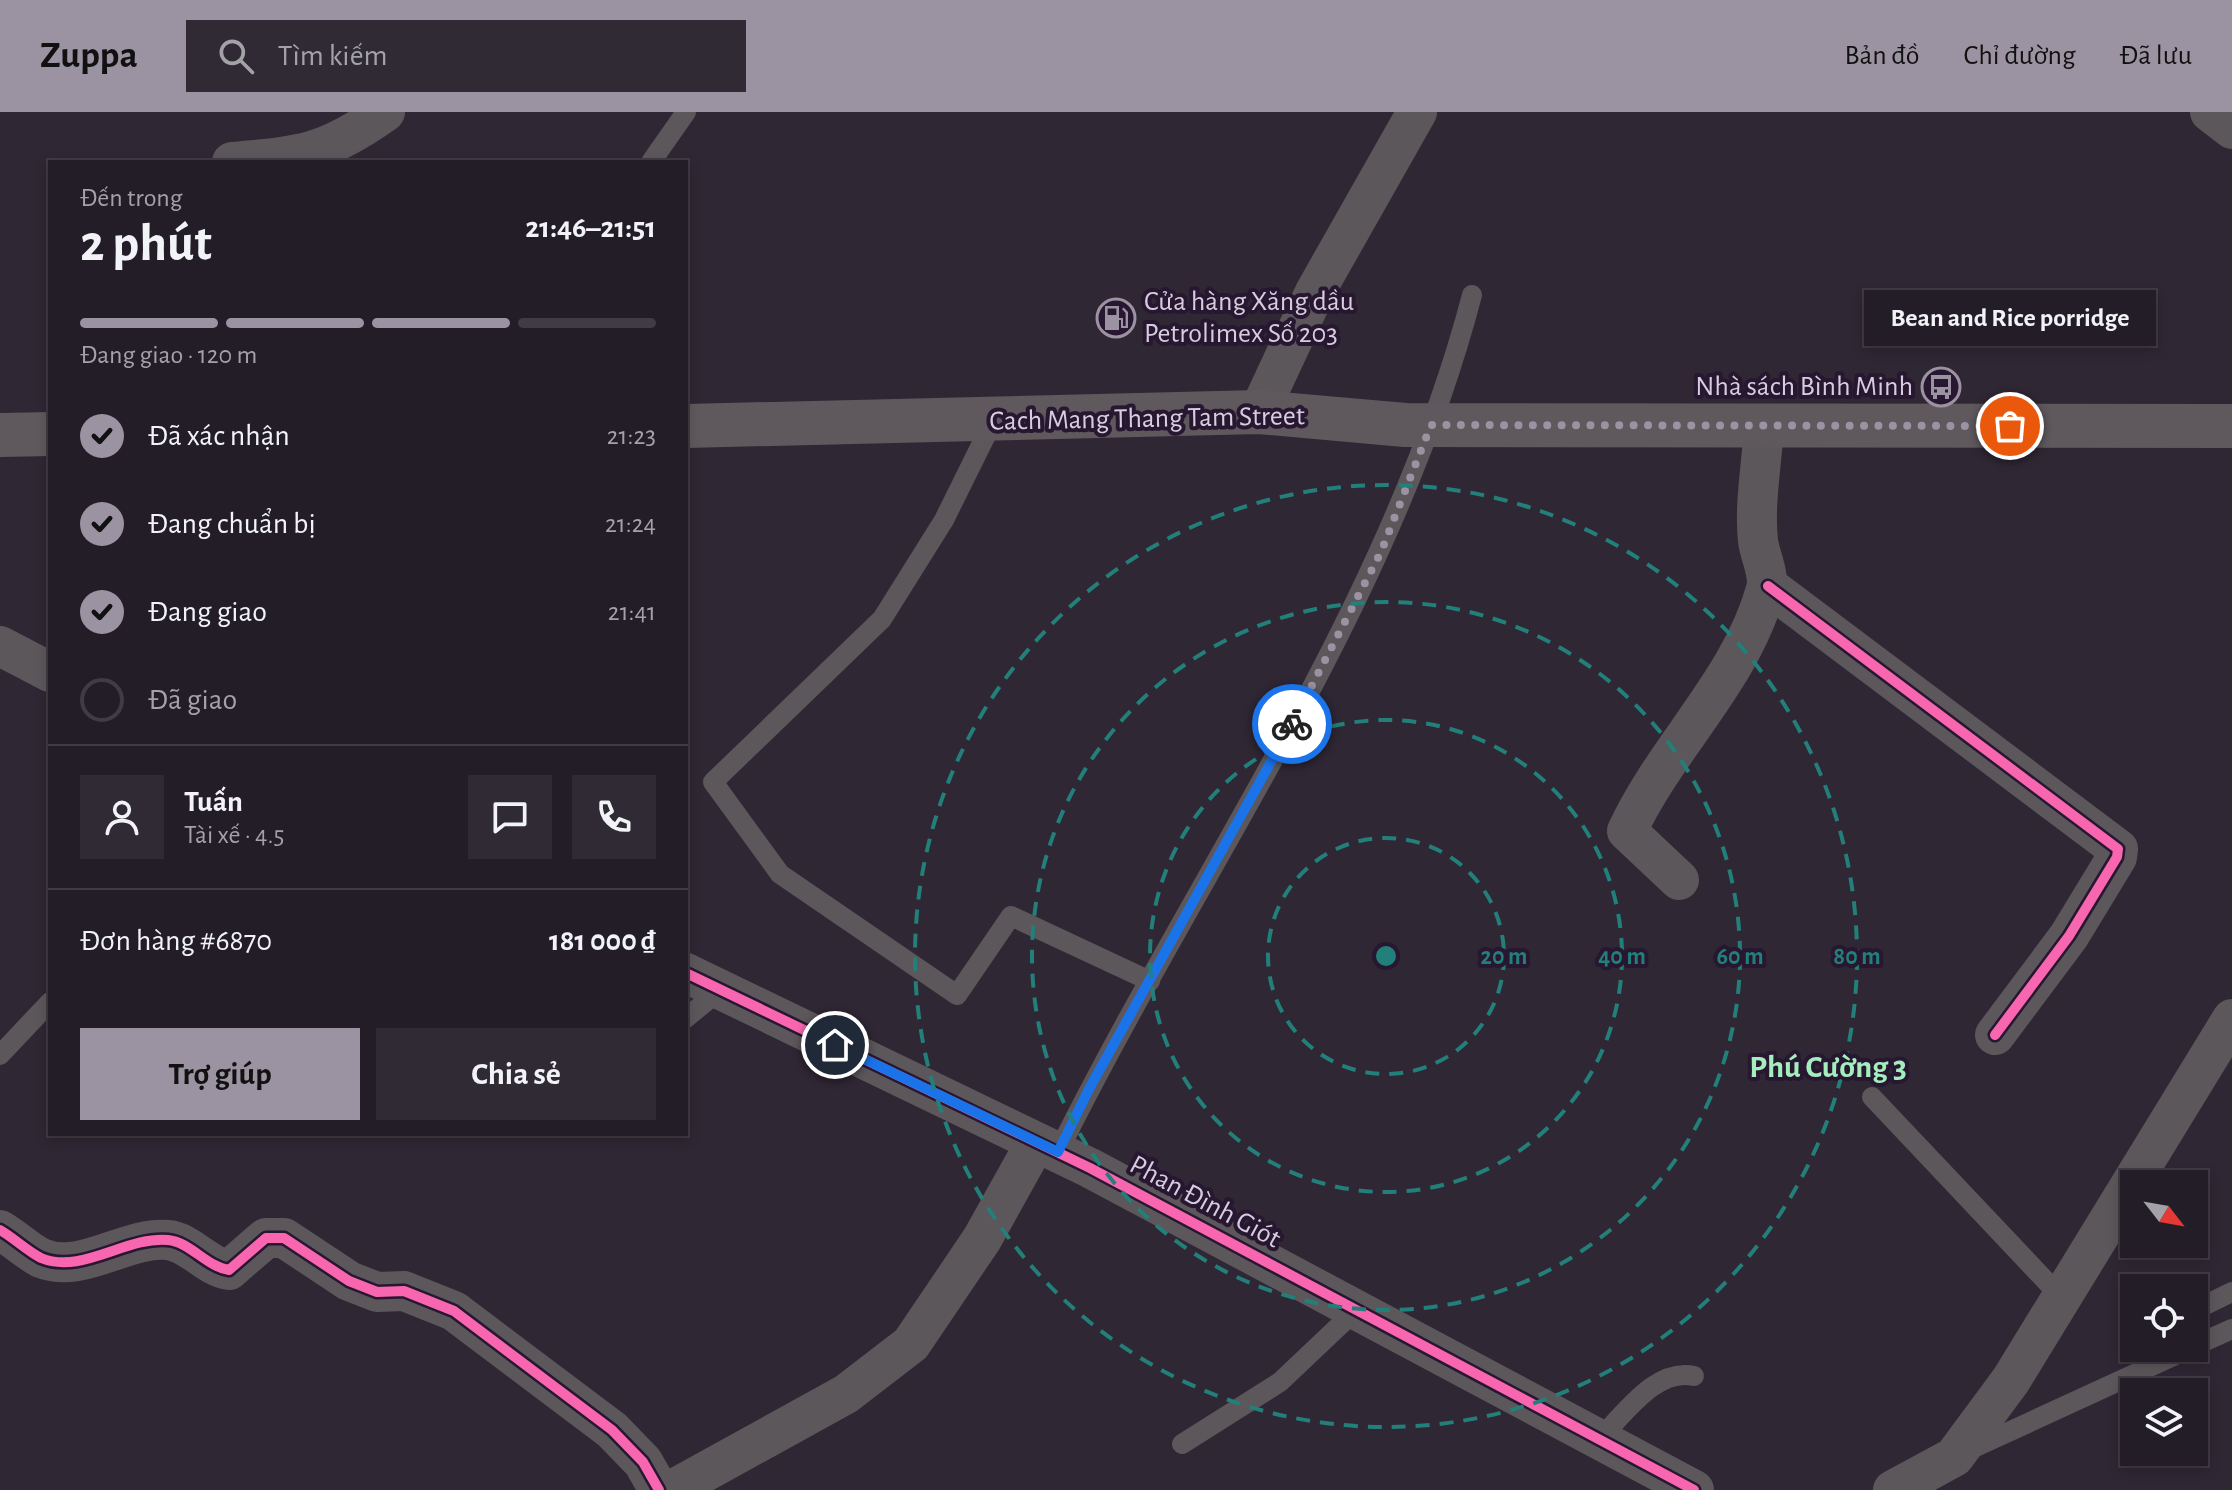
<!DOCTYPE html>
<html lang="vi">
<meta charset="utf-8">
<style>
:root{--surface:#231d27;--page:#2f2a33;--text:#f1f3f6;--muted:#a3a2a7;--line:#403b44;--accent:#9c93a2}
body{margin:0;font-family:"Alegreya Sans",sans-serif;background:var(--page);color:var(--text);height:100vh;display:flex;flex-direction:column;font-size:30px;white-space:nowrap}
*{box-sizing:border-box;margin:0}
p{font-size:26px;color:var(--muted)}
.icon{flex:none;width:44px;height:44px;fill:none;stroke:currentColor;stroke-width:2;stroke-linecap:round;stroke-linejoin:round}
.map{position:relative;flex:1;overflow:hidden}
.sheet{position:absolute;left:48px;top:48px;width:640px;height:976px;display:flex;flex-direction:column;background:var(--surface);border-radius:0px;box-shadow:0 4px 12px #0003,0 0 0 2px var(--line)}
.sheet>*{flex:none}
.needle{width:52px;rotate:121deg}
.buttons{position:absolute;left:2120px;top:1058px;display:grid;gap:16px}
.buttons a{display:grid;place-items:center;width:88px;height:88px;border-radius:0px;background:var(--surface);box-shadow:0 4px 12px #0003,0 0 0 2px var(--line);font-size:40px}
.pin{position:absolute;display:grid;place-items:center;width:68px;height:68px;color:#fff;margin:-34px;border:4px solid #fff;border-radius:50%;box-shadow:0 2px 8px #0007}
.courier{position:absolute;display:grid;place-items:center;width:80px;height:80px;margin:-40px;border:6px solid #1a73e8;border-radius:50%;background:#fff;color:#222;box-shadow:0 2px 10px #0007}
.bubble{position:absolute;height:56px;border-radius:0px;background:var(--surface);box-shadow:0 4px 12px #0003,0 0 0 2px var(--line);font-size:26px;font-weight:700;line-height:56px;text-align:center}
.head em{font-style:normal;font-weight:700}
.head div{display:flex;flex-direction:column-reverse}
.head{display:flex;align-items:center;justify-content:space-between;height:136px;padding:0 32px}
h1{font-size:52px;font-weight:700;line-height:60px}
.bar{display:grid;grid-template-columns:repeat(4,1fr);gap:12px 8px;align-content:center;height:96px;padding:0 32px}
.bar i{height:10px;border-radius:6px;background:var(--line)}
.bar .current{background:var(--accent)}
.bar p{grid-column:span 4}
.line{display:flex;align-items:center;gap:20px;padding:0 32px;border-top:2px solid var(--line)}
.line div{flex:1}
.round{display:grid;place-items:center;flex:none;width:84px;height:84px;border-radius:0px;background:var(--page)}
ol{padding:0 32px;list-style:none}
li{display:flex;align-items:center;gap:24px;height:88px}
li p{margin-inline-start:auto}
li .icon{padding:8px;border-radius:50%;background:var(--accent);color:#111;stroke-width:4}
li:last-child{color:var(--muted)}
li i{width:44px;height:44px;border:4px solid var(--line);border-radius:50%}
.action{display:flex;gap:16px;margin-top:auto;padding:16px 32px}
.action a{flex:1;height:92px;border-radius:0px;background:var(--accent);color:#111;font-size:32px;font-weight:700;line-height:92px;text-align:center}
.action a+a{background:var(--page);color:var(--text)}
header{display:flex;align-items:center;gap:48px;box-sizing:border-box;height:112px;padding:0 40px;background:var(--accent);color:#111}
header strong{font-size:38px}
nav{display:flex;gap:44px;margin-inline-start:auto;font-size:28px}
.search{width:560px;height:72px;background:var(--page);display:flex;align-items:center;gap:20px;box-sizing:border-box;padding:0 28px;border-radius:0px;color:var(--muted);font-size:30px}
.map>svg:first-child{display:block}
</style>
<header>
<strong>Zuppa</strong>
<div class="search"><svg class="icon" aria-label="search" viewBox="0 0 24 24"><circle cx="10" cy="10" r="6"/><path d="M15 15l6 6"/></svg>Tìm kiếm</div>
<nav><a>Bản đồ</a><a>Chỉ đường</a><a>Đã lưu</a></nav>
</header>
<div class="map">
<svg width="2232" height="1378" viewBox="0 0 2232 1378">
<rect width="100%" height="100%" fill="#2f2734"/>
<g fill="none" stroke-linecap="round" stroke-linejoin="round">
<!-- lane -->
<g stroke="#5c575b" stroke-width="20">
<path d="M651 50 686 0"/>
<path d="M993 309 944 408 882 507 713 670 780 762 957 883 1011 804 1150 869"/>
<path d="M686 906 720 878"/>
<path d="M0 943 50 890"/>
<path d="M1872 985 2061 1185"/>
<path d="M1058 1040C1199 756 1391 493 1472 183"/>
<path d="M2195 1198 2232 1180"/>
<path d="M2194 1234 2232 1217"/>
<path d="M1599 1327C1624 1303 1656 1255 1694 1264"/>
<path d="M1182 1332 1280 1270 1356 1198"/>
<path d="M1969 1338 2191 1236"/>
</g>
<!-- street -->
<g stroke="#5c575b" stroke-width="40">
<path d="M2210 0 2232 17"/>
<path d="M232 50C302 44 326 42 385 0"/>
<path d="M1259 300 1315 180 1417 0"/>
<path d="M1768 474 2118 737 2117 745 2069 824 1995 923"/>
<path d="M0 534 50 560"/>
<path d="M1679 768 1627 719C1666 635 1741 568 1766 477 1770 463 1760 444 1758 429 1754 392 1762 351 1764 313"/>
<path d="M686 861 1090 1056 1694 1378"/>
<path d="M0 1118C14 1126 27 1139 41 1146 82 1163 126 1124 168 1128 190 1130 207 1155 229 1158L266 1126H284L349 1169 377 1180 404 1179 454 1199 612 1318 643 1350 659 1378"/>
<path d="M672 1378 846 1282 911 1232 982 1127 1036 1030"/>
<path d="M1893 1378 1954 1345 2011 1268 2232 907"/>
</g>
<!-- secondary -->
<g stroke="#5f595e" stroke-width="44">
<path d="M686 314 1259 300 1405 313 2232 314"/>
<path d="M0 323 50 322"/>
</g>
<!-- cycleway casing -->
<g stroke="#271730" stroke-width="15">
<g id="cycleway">
<path d="M1768 474 2118 737 2117 745 2069 824 1995 923"/>
<path d="M686 861 1090 1056 1694 1378"/>
<path d="M0 1118C14 1126 27 1139 41 1146 82 1163 126 1124 168 1128 190 1130 207 1155 229 1158L266 1126H284L349 1169 377 1180 404 1179 454 1199 612 1318 643 1350 659 1378"/>
</g>
</g>
<!-- cycleway -->
<use href="#cycleway" stroke="#f766af" stroke-width="10"/>
</g>
<g fill="none" stroke-linecap="round" stroke-linejoin="round">
<!-- done -->
<path stroke="#9c93a2" stroke-width="8" stroke-dasharray="0 14.4" d="M1292 612 1381 440 1431 313 2010 314"/>
<!-- route -->
<path stroke="#1a73e8" stroke-width="10" d="M835 933 1058 1040 1090 975 1292 612"/>
</g>
<!-- distance rings -->
<g fill="none" stroke="#237f79" stroke-width="4" stroke-dasharray="14 10">
<circle cx="1386" cy="844" r="118"/>
<circle cx="1386" cy="844" r="236"/>
<circle cx="1386" cy="844" r="354"/>
<circle cx="1386" cy="844" r="471"/>
</g>
<!-- icons -->
<defs>
<g id="fuel-ring" transform="scale(2)"><circle r="9.5" fill="#271730" stroke="#9c93a2" stroke-width="1.5"/><path d="M-5.5-6h7V0h2V4h1.3V-2.5L3-4.5l.8-.8L6-3V5H2.5V1h-1V6h-7ZM-4.2-4.7v3.2H.2V-4.7Z" fill="#9c93a2"/></g>
<g id="bus-ring" transform="scale(2)"><circle r="9.5" fill="#271730" stroke="#9c93a2" stroke-width="1.5"/><path d="M-5-6H5V4H4V6H2V4H-2V6H-4V4H-5ZM-3.5-4V0h7V-4ZM-3.5 1.2v1.5H-2V1.2ZM2 1.2v1.5H3.5V1.2Z" fill="#9c93a2"/></g>
</defs>
<g fill-rule="evenodd">
<use href="#fuel-ring" x="1116" y="206"/>
<use href="#bus-ring" x="1941" y="275"/>
</g>
<g text-anchor="middle" dominant-baseline="central" stroke-width="8" stroke-linejoin="round" paint-order="stroke">
<!-- poi labels -->
<g font-size="28" fill="#d7cdde" stroke="#271730" text-anchor="start">
<text x="1144" y="190">Cửa hàng Xăng dầu<tspan x="1144" dy="32">Petrolimex Số 203</tspan></text>
<text x="1913" y="275" text-anchor="end">Nhà sách Bình Minh</text>
</g>
<!-- street labels -->
<g font-size="28" fill="#d7cdde" stroke="#271730">
<text transform="translate(1147 307) rotate(-1)">Cach Mang Thang Tam Street</text>
<text transform="translate(1205 1090) rotate(28)">Phan Đình Giót</text>
</g>
<!-- quarter labels -->
<g font-size="32" font-weight="bold" fill="#a4edbc" stroke="#271730">
<text x="1828" y="955">Phú Cường 3</text>
</g>
</g>
<circle cx="1386" cy="844" r="12" fill="#237f79" stroke="#271730" stroke-width="4"/>
<g font-size="24" text-anchor="middle" font-weight="bold" fill="#237f79" stroke="#271730" stroke-width="8" stroke-linejoin="round" paint-order="stroke">
<text x="1504" y="852">20 m</text>
<text x="1622" y="852">40 m</text>
<text x="1740" y="852">60 m</text>
<text x="1857" y="852">80 m</text>
</g>
</svg>
<div class="buttons">
<a><svg class="needle" viewBox="-14 -14 28 28"><path d="M0-13l5 13h-10z" fill="#e53935"/><path d="M0 13l5-13h-10z" fill="#a3a2a7"/></svg></a>
<a><svg class="icon" aria-label="locate" viewBox="0 0 24 24"><circle cx="12" cy="12" r="6"/><path d="M12 2v4M12 18v4M2 12h4M18 12h4"/></svg></a>
<a><svg class="icon" aria-label="layers" viewBox="0 0 24 24"><path d="M12 4l9 5-9 5-9-5zM3 14l9 5 9-5"/></svg></a>
</div>
<div class="pin" style="left:2010px;top:314px;background:#ea580c"><svg class="icon" aria-label="bag" viewBox="0 0 24 24"><path d="M5 8h14l-1 12H6zM9 8a3 3 0 0 1 6 0"/></svg></div>
<div class="pin" style="left:835px;top:933px;background:#1f2937"><svg class="icon" aria-label="home" viewBox="0 0 24 24"><path d="M3 11l9-7 9 7M6 9v11h12V9"/></svg></div>
<div class="courier" style="left:1292px;top:612px"><svg class="icon" aria-label="bike" viewBox="0 0 24 24"><circle cx="6" cy="16" r="4"/><circle cx="18" cy="16" r="4"/><path d="M6 16l4-8h5l3 8M10 8l3 8H6M13 5h3"/></svg></div>
<div class="bubble" style="left:1864px;top:178px;width:292px">Bean and Rice porridge</div>
<section class="sheet">
<div class="head"><div><h1>2 phút</h1><p>Đến trong</p></div><em>21:46–21:51</em></div>
<div class="bar"><i class="current"></i><i class="current"></i><i class="current"></i><i></i><p>Đang giao · 120 m</p></div>
<ol>
<li><svg class="icon" aria-label="check" viewBox="0 0 24 24"><path d="M5 12l5 5 9-10"/></svg>Đã xác nhận<p>21:23</p></li>
<li><svg class="icon" aria-label="check" viewBox="0 0 24 24"><path d="M5 12l5 5 9-10"/></svg>Đang chuẩn bị<p>21:24</p></li>
<li><svg class="icon" aria-label="check" viewBox="0 0 24 24"><path d="M5 12l5 5 9-10"/></svg>Đang giao<p>21:41</p></li>
<li><i></i>Đã giao</li>
</ol>
<div class="line" style="height:144px"><a class="round"><svg class="icon" aria-label="person" viewBox="0 0 24 24"><circle cx="12" cy="8" r="4"/><path d="M4 21q1-7 8-7t8 7"/></svg></a><div><b>Tuấn</b><p>Tài xế · 4.5</p></div><a class="round"><svg class="icon" aria-label="chat" viewBox="0 0 24 24"><path d="M4 5h16v11H9l-5 4z"/></svg></a><a class="round"><svg class="icon" aria-label="phone" viewBox="0 0 24 24"><path d="M5 4h4l2 5-3 2q2 4 5 5l2-3 5 2v4C11 20 4 13 5 4z"/></svg></a></div>
<div class="line" style="height:104px"><div>Đơn hàng #6870</div><b>181 000 ₫</b></div>
<div class="action"><a>Trợ giúp</a><a>Chia sẻ</a></div>
</section>
</div>
